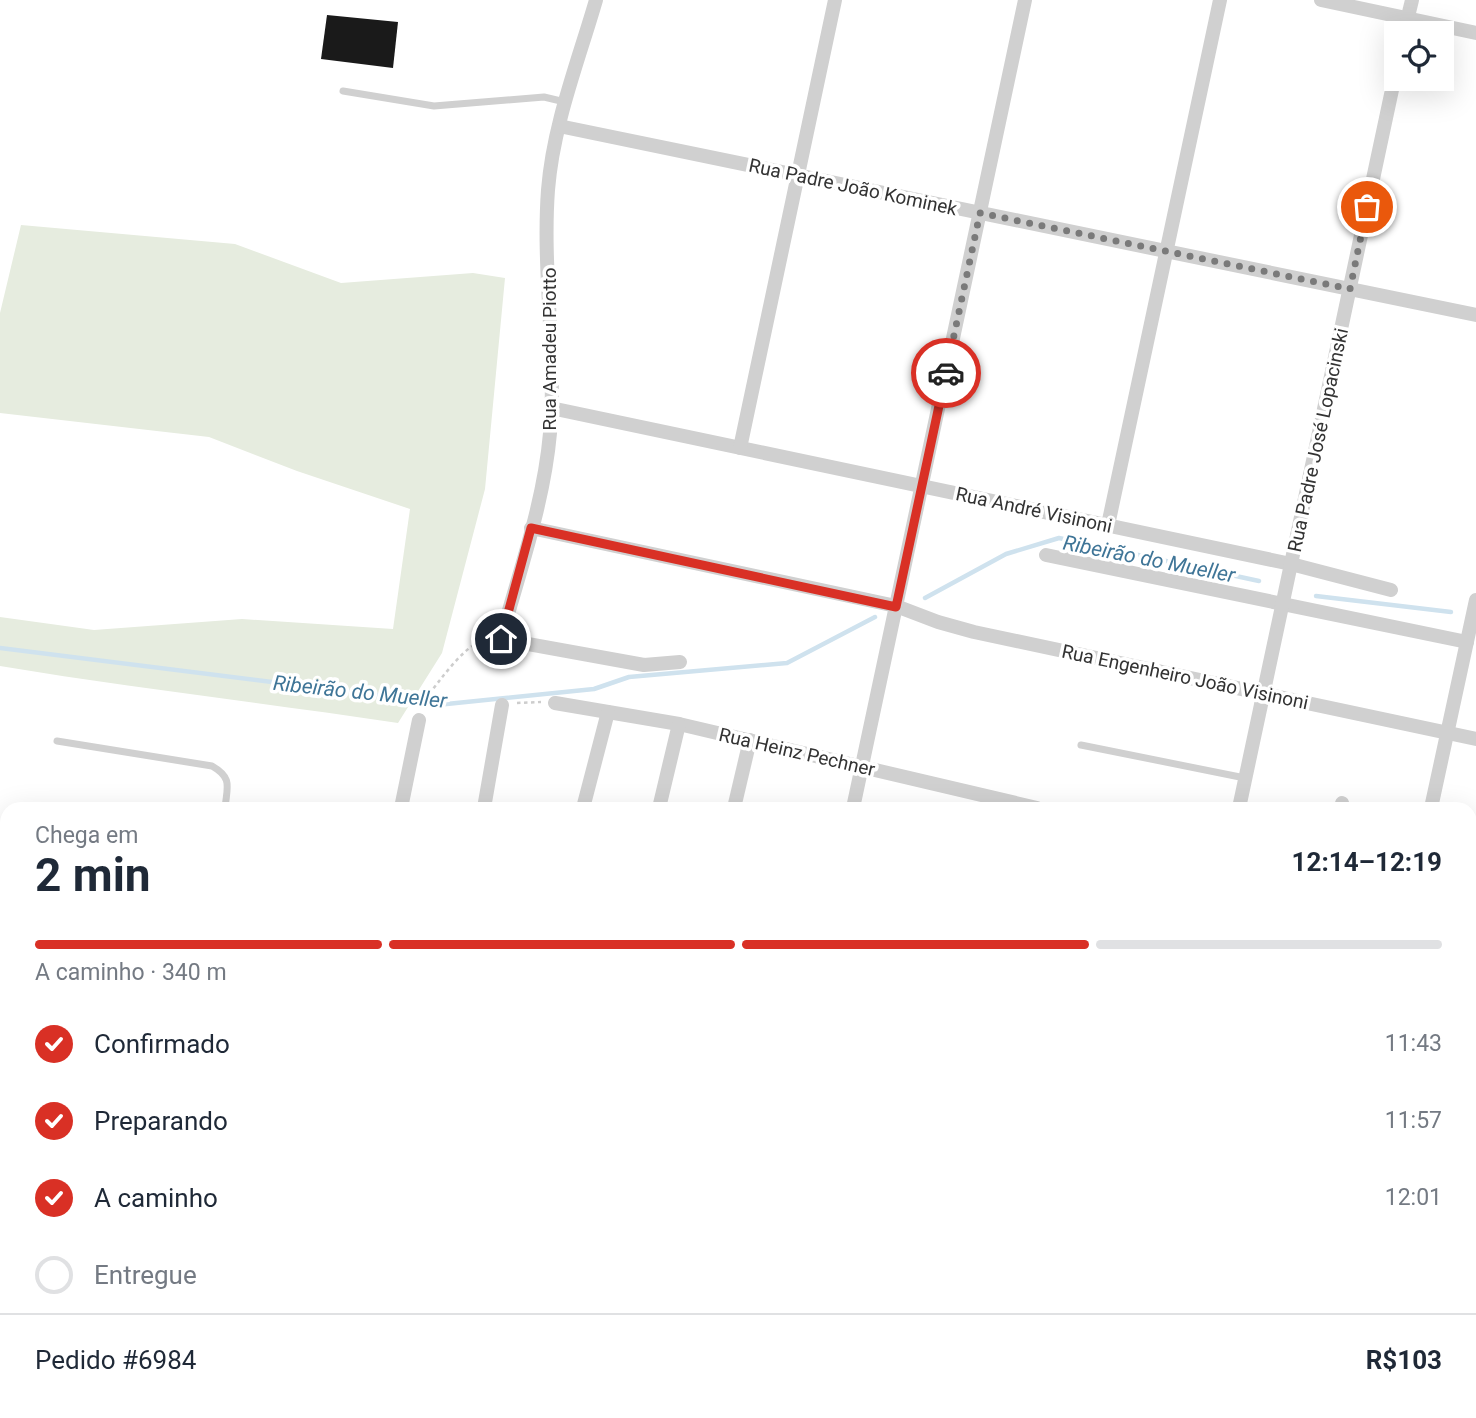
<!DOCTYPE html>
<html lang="pt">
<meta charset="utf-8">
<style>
:root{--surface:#fff;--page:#f2f2f3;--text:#1f2937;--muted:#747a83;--line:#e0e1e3;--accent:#d93025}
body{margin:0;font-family:Roboto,sans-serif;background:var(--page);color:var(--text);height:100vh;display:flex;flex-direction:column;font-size:26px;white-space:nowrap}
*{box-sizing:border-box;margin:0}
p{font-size:23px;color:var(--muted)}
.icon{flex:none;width:38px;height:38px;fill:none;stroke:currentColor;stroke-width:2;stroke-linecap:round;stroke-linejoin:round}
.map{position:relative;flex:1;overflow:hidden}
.side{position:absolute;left:0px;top:802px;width:1477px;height:618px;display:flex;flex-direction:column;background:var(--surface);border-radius:21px 21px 0 0;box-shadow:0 7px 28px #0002}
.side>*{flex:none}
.buttons{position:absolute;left:1384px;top:21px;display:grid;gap:14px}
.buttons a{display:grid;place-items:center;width:70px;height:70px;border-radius:0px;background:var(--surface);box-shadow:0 7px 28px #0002;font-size:35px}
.pin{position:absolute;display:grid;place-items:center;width:60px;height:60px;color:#fff;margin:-30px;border:4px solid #fff;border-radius:50%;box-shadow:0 2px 7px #0007}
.courier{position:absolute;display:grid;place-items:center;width:70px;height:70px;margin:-35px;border:5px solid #d93025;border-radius:50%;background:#fff;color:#222;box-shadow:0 2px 9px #0007}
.head em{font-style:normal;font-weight:700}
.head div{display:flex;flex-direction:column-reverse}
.head{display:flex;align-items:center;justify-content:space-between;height:119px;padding:0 35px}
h1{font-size:46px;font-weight:700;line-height:52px}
.bar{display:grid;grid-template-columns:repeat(4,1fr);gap:10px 7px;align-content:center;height:84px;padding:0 35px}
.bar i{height:9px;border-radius:5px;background:var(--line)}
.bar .on{background:var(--accent)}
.bar p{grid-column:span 4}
.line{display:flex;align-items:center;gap:18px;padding:0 35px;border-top:2px solid var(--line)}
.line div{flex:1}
ol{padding:0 35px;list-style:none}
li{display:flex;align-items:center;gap:21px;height:77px}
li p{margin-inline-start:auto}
li .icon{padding:7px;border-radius:50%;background:var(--accent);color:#fff;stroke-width:4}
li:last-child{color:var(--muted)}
li i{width:38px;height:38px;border:4px solid var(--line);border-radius:50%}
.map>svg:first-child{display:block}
</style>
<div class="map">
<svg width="1476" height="1418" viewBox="0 0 1476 1418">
<rect width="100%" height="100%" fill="#fff"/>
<!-- green -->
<path fill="#e6ecdf" d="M21 225 235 244 341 283 473 273 505 278 485 489 442 653 398 723C265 703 132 688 0 666V617L94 630 242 619 393 629 410 509 297 471 209 437 0 413V313Z"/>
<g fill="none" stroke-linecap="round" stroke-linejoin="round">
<!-- stream -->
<g stroke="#cfe2ee" stroke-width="4.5">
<path d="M1316 596 1451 612"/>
<path d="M925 598 1006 554 1059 538 1259 581"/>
<path d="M0 648 385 696 437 705 594 689 629 677 787 663 875 617"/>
</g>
</g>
<!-- building -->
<path fill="#1a1a1a" d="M327 15 398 22 393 68 321 59Z"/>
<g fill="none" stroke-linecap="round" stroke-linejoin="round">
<!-- path -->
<g stroke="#cdcdcd" stroke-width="2.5" stroke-dasharray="3.5 3.5" stroke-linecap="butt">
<path d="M517 703 541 702"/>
<path d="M423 706 426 698C439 682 466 642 487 639"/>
</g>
<!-- service -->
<g stroke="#d0d0d0" stroke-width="7">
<path d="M343 91 434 106 544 97 565 102"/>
<path d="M57 741 212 766C233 778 227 787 225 808"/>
<path d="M1081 745 1245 778"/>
<path d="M1470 1082 1476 1083"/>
<path d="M0 1125 7 1126"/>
<path d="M553 1418V1412"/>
</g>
<!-- minor -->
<g stroke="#d0d0d0" stroke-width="14">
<path d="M596 0C578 62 553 125 548 190 542 271 557 352 550 433 544 503 519 572 501 639L644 665 680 662"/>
<path d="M1321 0 1476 33"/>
<path d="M1404 33 1412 0"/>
<path d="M559 126 1476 315"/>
<path d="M551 408 1291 564 1391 590"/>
<path d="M740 448 835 0"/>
<path d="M1108 525 1220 0"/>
<path d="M531 528 896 606 938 622 974 632 1476 739"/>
<path d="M1046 555 1467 642"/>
<path d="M555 703 679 724 1037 808"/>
<path d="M401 808 419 720"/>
<path d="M484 808 502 705"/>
<path d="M583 808 608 712"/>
<path d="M659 808 679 724"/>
<path d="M734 808 750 740"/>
<path d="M853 808 1025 0"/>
<path d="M1239 808 1396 71"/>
<path d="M1341 808 1342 803"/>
<path d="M1431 808 1476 600"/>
<path d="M1470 1041H1476"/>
<path d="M345 1412 377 1418"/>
<path d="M276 1418 277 1412"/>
<path d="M1077 1418V1412"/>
</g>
<!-- secondary -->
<g stroke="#bdbdbd" stroke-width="21">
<path d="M0 1367 7 1375"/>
<path d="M39 1412 44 1418"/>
</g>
<!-- motorway -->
<path stroke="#9a9a9a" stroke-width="26" d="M0 1392 7 1401"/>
</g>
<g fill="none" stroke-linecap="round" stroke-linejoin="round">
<!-- done -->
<path stroke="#7a7a7a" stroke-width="7" stroke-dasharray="0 12.6" d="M946 373 980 213 1350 289 1367 207"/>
<!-- route -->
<path stroke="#d93025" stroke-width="9" d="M501 639 531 528 896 607 946 373"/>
</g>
<g text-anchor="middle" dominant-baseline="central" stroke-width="7" stroke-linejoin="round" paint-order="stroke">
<!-- street labels -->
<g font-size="19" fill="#333" stroke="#fff">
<text transform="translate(853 187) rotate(12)">Rua Padre João Kominek</text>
<text transform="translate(549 349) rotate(-90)">Rua Amadeu Piotto</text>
<text transform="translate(1318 440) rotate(-78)">Rua Padre José Lopacinski</text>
<text transform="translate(1034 510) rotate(12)">Rua André Visinoni</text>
<text transform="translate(1185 677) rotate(12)">Rua Engenheiro João Visinoni</text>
<text transform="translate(797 752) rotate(13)">Rua Heinz Pechner</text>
</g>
<!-- water labels -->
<g font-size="21" font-style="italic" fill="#3f7597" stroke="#fff">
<text transform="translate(1149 559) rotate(11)">Ribeirão do Mueller</text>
<text transform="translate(360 692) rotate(6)">Ribeirão do Mueller</text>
</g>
</g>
</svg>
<div class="buttons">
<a><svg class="icon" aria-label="locate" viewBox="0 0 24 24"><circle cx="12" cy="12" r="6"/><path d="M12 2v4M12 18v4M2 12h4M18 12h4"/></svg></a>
</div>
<div class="pin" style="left:1367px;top:207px;background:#ea580c"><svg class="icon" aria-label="bag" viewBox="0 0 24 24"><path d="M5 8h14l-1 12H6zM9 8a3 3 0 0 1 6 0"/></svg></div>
<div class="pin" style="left:501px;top:639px;background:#1f2937"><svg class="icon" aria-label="home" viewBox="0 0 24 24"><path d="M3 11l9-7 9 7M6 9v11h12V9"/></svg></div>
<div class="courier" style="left:946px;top:373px"><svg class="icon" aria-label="car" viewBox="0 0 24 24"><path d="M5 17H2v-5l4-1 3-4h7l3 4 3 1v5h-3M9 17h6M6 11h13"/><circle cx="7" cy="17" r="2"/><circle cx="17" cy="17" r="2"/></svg></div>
<section class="side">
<div class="head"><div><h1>2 min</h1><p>Chega em</p></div><em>12:14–12:19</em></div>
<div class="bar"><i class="on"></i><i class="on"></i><i class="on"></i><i></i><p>A caminho · 340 m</p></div>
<ol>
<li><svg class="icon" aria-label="check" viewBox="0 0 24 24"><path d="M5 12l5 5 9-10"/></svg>Confirmado<p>11:43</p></li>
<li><svg class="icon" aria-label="check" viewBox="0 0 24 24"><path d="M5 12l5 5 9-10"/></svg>Preparando<p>11:57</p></li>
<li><svg class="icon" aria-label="check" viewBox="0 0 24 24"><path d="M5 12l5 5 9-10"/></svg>A caminho<p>12:01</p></li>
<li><i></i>Entregue</li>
</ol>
<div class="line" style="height:91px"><div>Pedido #6984</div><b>R$103</b></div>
</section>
</div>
